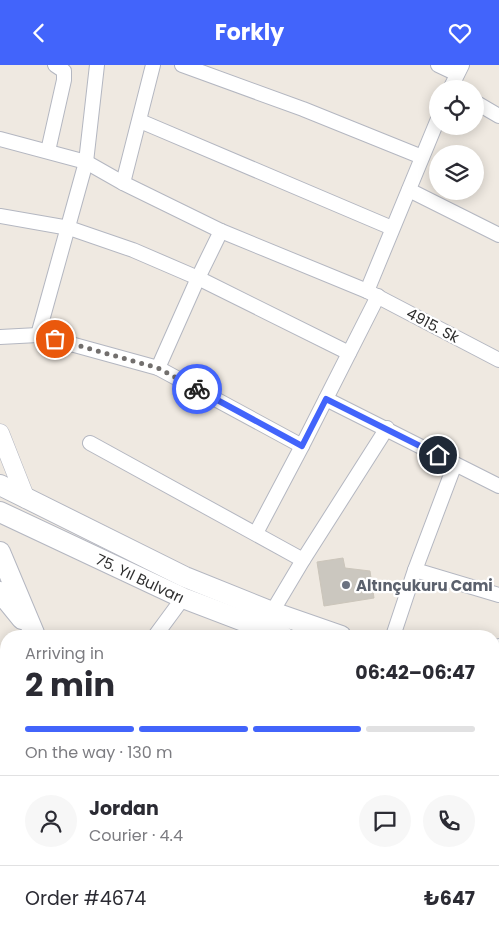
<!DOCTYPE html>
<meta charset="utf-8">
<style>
:root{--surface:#fff;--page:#f7f7f7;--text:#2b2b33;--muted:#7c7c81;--line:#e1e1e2;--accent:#4264fb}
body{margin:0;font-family:Poppins,sans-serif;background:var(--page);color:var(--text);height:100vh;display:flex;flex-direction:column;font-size:19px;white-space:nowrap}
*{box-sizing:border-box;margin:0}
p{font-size:16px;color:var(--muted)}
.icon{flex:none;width:28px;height:28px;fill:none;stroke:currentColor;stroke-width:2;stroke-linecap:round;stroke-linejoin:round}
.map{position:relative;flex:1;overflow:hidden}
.sheet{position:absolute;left:0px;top:565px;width:500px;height:311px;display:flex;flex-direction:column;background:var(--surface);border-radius:20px 20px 0 0;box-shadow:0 2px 12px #0003}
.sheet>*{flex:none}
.fabs{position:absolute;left:429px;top:15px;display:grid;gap:10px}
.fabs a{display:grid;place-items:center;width:55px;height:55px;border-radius:50%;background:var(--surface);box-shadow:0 2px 12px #0003;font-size:25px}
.pin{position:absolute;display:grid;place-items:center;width:42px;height:42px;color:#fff;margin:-21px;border:2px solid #fff;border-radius:50%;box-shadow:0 1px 5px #0007}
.courier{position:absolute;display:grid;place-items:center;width:50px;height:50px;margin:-25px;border:4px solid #4264fb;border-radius:50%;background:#fff;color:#222;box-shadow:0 1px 6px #0007}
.head em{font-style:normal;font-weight:700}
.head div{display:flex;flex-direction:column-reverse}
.head{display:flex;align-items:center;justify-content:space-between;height:85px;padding:0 25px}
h1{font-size:32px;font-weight:700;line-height:38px}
.bar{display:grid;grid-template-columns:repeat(4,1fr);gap:8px 5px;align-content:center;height:60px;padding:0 25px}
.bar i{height:6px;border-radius:4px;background:var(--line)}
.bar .active{background:var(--accent)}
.bar p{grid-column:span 4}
.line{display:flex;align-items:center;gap:12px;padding:0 25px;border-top:1px solid var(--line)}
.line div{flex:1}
.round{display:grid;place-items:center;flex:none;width:52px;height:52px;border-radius:26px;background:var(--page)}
header{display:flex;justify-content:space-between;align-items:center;height:65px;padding:0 25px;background:var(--accent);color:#fff;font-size:22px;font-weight:700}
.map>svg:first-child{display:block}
</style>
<header><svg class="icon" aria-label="back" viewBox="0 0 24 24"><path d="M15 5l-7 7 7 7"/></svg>Forkly<svg class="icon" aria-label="heart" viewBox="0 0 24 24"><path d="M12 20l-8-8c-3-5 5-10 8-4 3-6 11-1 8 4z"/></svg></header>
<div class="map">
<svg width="499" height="876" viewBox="0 0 499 876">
<rect width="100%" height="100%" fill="#efe9e1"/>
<!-- building -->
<path fill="#cbc7bf" stroke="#cbc5ba" d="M343 493 345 503 370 506 374 533 324 541 317 497Z"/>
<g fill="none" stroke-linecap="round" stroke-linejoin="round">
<!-- minor casing -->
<g stroke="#b4b7c1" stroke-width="16">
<g id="minor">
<path d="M182 0 303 44 422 92"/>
<path d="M438 0 457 9"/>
<path d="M450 24 462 0"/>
<path d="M475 37 499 51"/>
<path d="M140 56 392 163"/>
<path d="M0 74 86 97 123 118 221 166 367 226 499 295"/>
<path d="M48 86 64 15V6L55 0"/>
<path d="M123 118 153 0"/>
<path d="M409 125 499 170"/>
<path d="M0 151 69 163 133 185 198 213 349 288"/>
<path d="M367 226 438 54"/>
<path d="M38 270 86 97 97 0"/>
<path d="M0 272 38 270 158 303 302 381"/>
<path d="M158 303 198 213 221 166"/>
<path d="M326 334 499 421"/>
<path d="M90 378 303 495"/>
<path d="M256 468 302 381 378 231"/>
<path d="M415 505 499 530"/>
<path d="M272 547 303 495 387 363"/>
<path d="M155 571 183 533"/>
<path d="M393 571 415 505 455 399"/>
<path d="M494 592 499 581"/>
<path d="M0 634 6 625"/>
<path d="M494 761 499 765"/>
<path d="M494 791 499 782"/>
<path d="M9 870 18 876"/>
<path d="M463 870 472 876"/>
<path d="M438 876 443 870"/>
</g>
</g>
<!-- tertiary casing -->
<g stroke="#b4b7c1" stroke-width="19">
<g id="tertiary">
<path d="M0 368 26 434"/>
<path d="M0 747 6 751"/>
<path d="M0 774 6 779"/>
<path d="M128 870 136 876"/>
<path d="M161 870 169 876"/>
</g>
</g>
<!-- secondary casing -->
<g stroke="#b4b7c1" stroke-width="22">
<g id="secondary">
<path d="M0 420 185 512 272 547 341 571"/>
<path id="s1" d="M0 447 183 533 283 571"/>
<path d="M0 487 34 568"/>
<path d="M0 527 22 554"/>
<path d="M494 626 499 628"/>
<path d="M494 642 499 643"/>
<path d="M291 870 300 876"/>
</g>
</g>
<!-- minor -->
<use href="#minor" stroke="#fff" stroke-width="14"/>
<!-- tertiary -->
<use href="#tertiary" stroke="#fff" stroke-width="18"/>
<!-- secondary -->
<use href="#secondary" stroke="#fff" stroke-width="20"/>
<!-- rail casing -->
<g stroke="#a3a6b8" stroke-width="5.5">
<g id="rail">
<path d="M0 825 6 830"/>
<path d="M66 870 75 876"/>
</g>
</g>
<!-- rail -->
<use href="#rail" stroke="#fff" stroke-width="4" stroke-dasharray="11" stroke-linecap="butt"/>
</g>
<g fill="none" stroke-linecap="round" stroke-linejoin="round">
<!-- done -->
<path stroke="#726f6d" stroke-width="5" stroke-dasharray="0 9" d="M55 274 158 303 197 324"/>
<!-- route -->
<path stroke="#4264fb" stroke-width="6" d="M197 324 302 381 326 334 438 390"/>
</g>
<!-- markers -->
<circle fill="#6b7280" stroke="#fff" stroke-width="2" cx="346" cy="520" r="5"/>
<g text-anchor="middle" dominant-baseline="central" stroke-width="4.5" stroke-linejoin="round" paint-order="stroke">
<!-- street labels -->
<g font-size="15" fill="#2e2e2e" stroke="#fff">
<text transform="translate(433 260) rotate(28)">4915. Sk</text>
<text stroke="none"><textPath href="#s1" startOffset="155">75. Yıl Bulvarı</textPath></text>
</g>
<!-- worship labels -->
<g font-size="15" font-weight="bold" fill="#5b616d" stroke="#fff" text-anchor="start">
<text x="356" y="520">Altınçukuru Cami</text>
</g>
</g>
</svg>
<div class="fabs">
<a><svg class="icon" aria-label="locate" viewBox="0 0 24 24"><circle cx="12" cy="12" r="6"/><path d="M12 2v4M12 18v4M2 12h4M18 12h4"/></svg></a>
<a><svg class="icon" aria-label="layers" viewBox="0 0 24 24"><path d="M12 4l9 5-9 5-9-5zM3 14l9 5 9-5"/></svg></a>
</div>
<div class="pin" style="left:55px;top:274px;background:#ea580c"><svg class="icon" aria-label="bag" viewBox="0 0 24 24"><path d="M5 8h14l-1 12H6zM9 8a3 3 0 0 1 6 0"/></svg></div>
<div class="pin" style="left:438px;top:390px;background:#1f2937"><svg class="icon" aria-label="home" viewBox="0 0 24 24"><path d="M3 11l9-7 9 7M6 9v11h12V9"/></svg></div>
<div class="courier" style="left:197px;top:324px"><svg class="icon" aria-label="bike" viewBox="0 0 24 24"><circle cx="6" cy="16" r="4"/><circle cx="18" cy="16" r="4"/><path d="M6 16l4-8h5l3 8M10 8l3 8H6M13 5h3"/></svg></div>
<section class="sheet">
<div class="head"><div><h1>2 min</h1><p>Arriving in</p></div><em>06:42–06:47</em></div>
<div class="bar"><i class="active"></i><i class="active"></i><i class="active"></i><i></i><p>On the way · 130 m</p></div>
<div class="line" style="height:90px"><a class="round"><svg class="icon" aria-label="person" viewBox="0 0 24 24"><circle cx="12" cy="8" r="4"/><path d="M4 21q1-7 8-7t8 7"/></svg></a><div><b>Jordan</b><p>Courier · 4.4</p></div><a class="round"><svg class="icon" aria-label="chat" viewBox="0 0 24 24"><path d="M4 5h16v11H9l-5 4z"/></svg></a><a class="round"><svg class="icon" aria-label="phone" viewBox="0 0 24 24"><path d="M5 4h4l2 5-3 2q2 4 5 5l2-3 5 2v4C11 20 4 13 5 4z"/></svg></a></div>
<div class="line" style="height:65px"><div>Order #4674</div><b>₺647</b></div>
</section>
</div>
